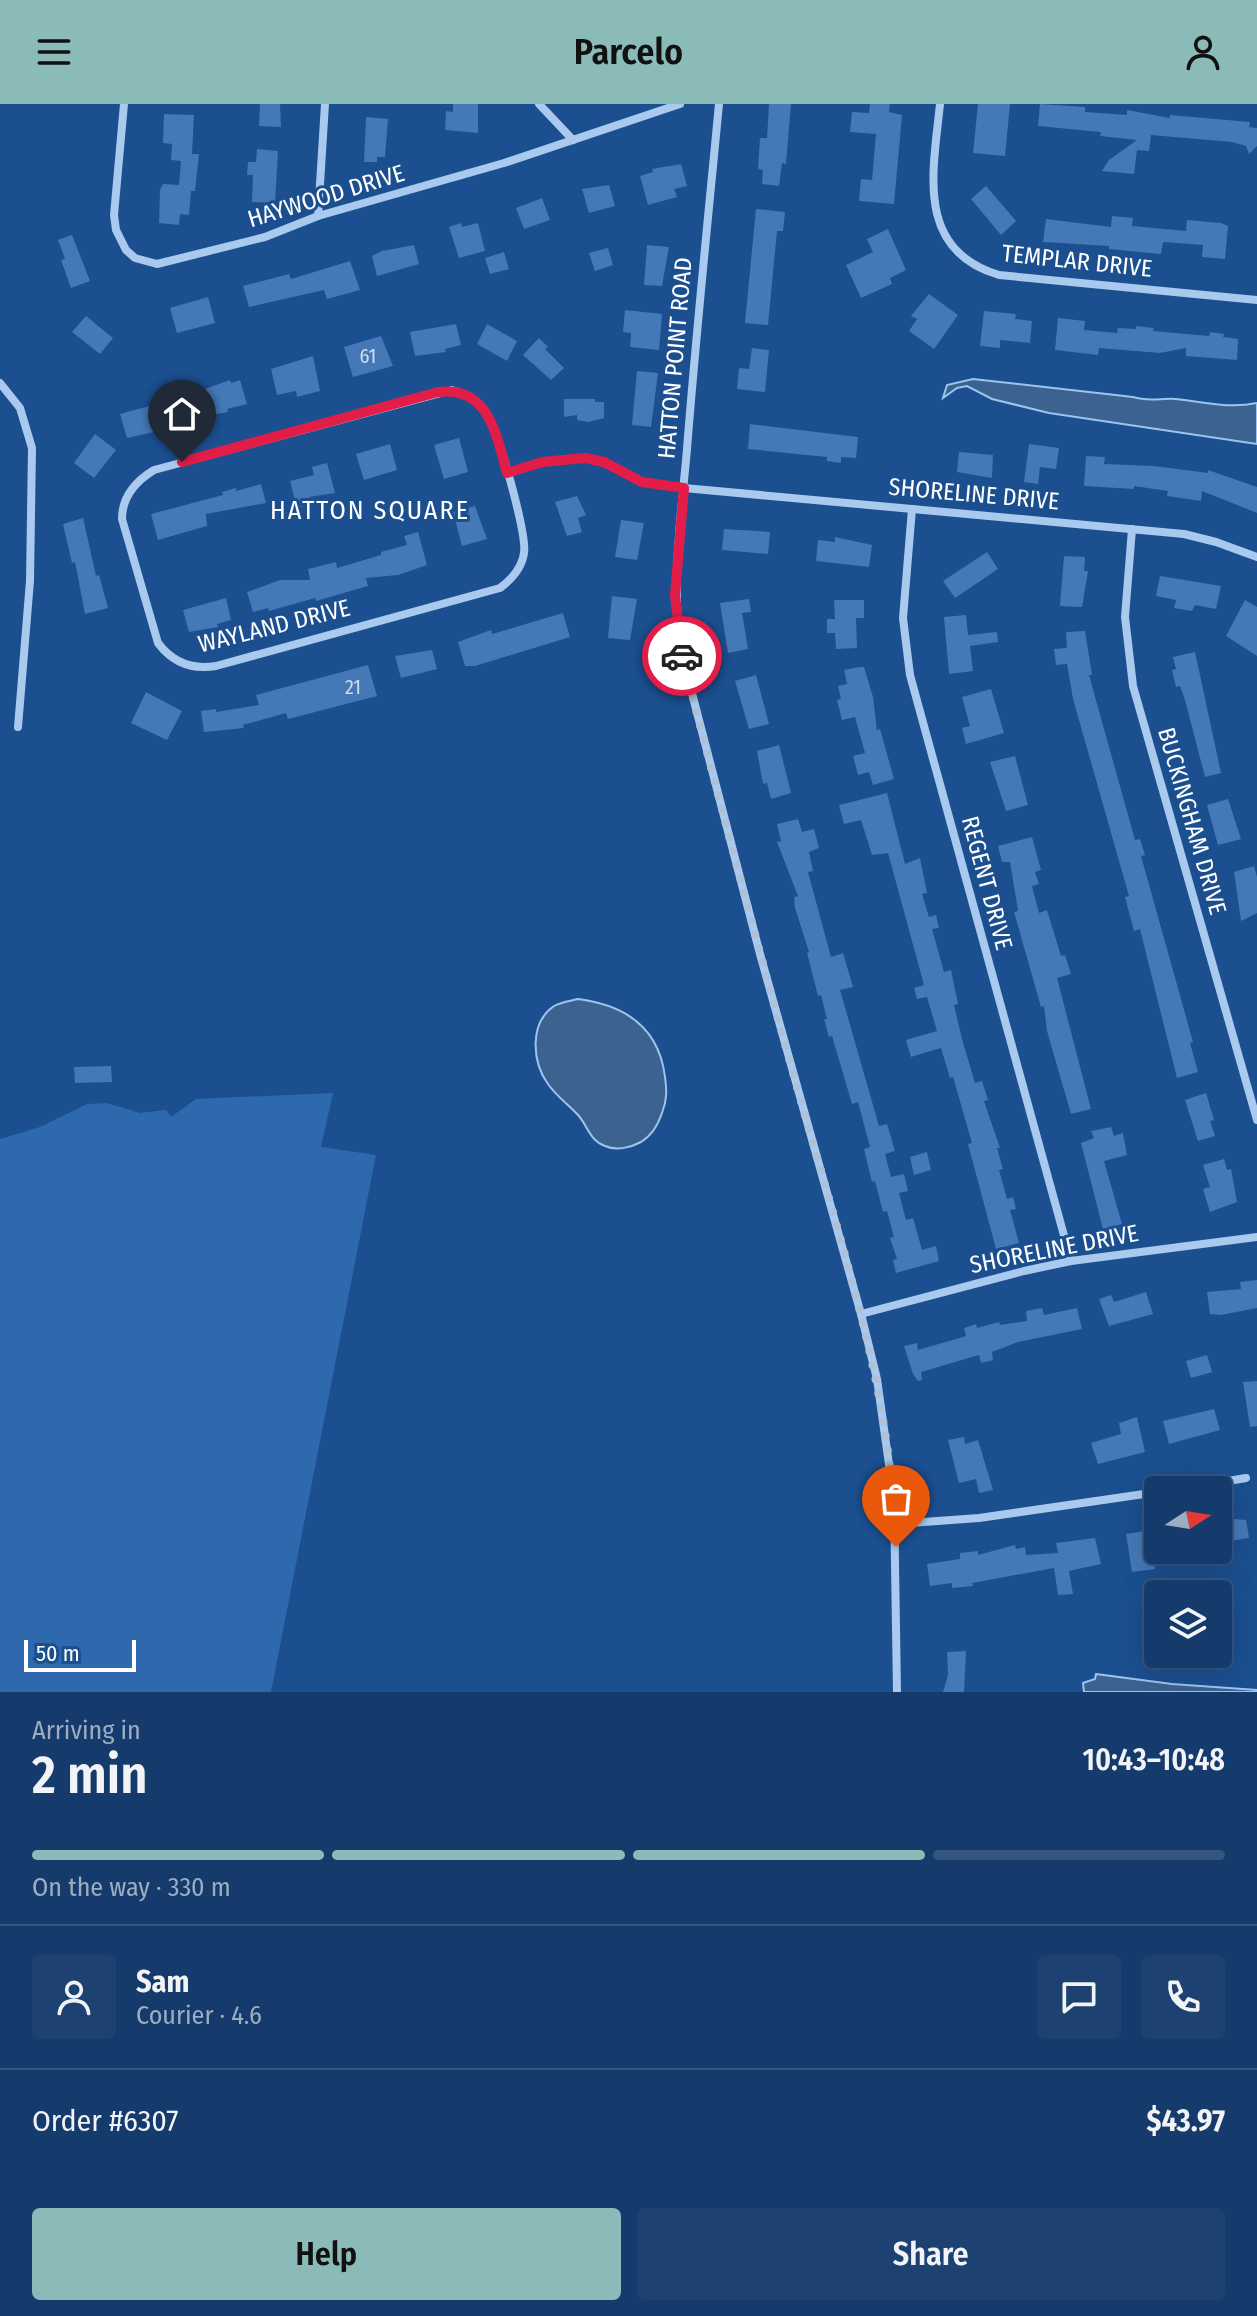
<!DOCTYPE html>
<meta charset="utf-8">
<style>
:root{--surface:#143b6b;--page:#1d4271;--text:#f1f3f6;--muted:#9dadc1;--line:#33557e;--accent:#8bbbb9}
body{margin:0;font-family:"Fira Sans Condensed",sans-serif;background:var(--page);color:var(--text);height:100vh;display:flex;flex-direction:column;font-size:30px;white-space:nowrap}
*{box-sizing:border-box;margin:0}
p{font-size:26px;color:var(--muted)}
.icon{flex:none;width:44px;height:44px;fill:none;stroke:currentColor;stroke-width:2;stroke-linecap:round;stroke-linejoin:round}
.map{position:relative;height:1588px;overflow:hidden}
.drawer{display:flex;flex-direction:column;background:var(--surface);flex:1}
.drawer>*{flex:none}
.needle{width:52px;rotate:78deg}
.fabs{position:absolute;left:1144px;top:1372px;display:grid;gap:16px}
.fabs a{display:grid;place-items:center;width:88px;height:88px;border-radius:8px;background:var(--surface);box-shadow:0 8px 32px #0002,0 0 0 2px var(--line);font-size:40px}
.scale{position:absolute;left:24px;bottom:20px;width:112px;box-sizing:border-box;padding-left:8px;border:4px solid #fff;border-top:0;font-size:22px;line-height:28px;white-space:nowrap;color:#fff;-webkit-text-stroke:6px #1b4f8f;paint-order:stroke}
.pin{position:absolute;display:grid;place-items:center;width:68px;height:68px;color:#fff;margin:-82px -34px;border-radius:50% 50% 50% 0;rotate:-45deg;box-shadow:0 0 8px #0007}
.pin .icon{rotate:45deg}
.courier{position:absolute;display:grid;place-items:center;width:80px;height:80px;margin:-40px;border:6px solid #e11d48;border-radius:50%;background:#fff;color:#222;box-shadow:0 2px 10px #0007}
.overview em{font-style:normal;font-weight:600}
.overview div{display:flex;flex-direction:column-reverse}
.overview{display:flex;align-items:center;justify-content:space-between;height:136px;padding:0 32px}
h1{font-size:52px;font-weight:600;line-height:60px}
.bar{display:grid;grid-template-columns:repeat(4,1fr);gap:12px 8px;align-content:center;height:96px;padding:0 32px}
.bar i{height:10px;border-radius:6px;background:var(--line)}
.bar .current{background:var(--accent)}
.bar p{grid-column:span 4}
.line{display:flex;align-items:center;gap:20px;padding:0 32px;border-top:2px solid var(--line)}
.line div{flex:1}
.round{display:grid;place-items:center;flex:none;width:84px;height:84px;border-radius:8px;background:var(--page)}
.button{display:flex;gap:16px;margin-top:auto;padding:16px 32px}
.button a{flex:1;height:92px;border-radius:8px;background:var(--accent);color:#111;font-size:32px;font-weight:600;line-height:92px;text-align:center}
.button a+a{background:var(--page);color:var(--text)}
header{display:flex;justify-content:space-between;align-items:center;height:104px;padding:0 32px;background:var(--accent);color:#111;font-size:36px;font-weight:600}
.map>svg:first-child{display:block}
</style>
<header><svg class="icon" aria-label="menu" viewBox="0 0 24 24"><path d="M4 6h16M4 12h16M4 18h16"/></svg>Parcelo<svg class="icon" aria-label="person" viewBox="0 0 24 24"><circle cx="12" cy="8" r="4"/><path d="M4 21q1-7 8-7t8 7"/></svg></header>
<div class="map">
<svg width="1257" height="1588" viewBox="0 0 1257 1588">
<rect width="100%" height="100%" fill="#1b4f8f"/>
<!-- green -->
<path fill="#2e69ad" d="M333 989 321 1043 376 1051 271 1588H0V1035L40 1023 87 1000 107 999 140 1009 166 1006 171 1013 196 995Z"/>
<!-- water -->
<g fill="#3c6290" stroke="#9cc4f0" stroke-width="2">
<path d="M973 275 1133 293C1148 298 1160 294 1176 295 1204 298 1229 305 1257 299V340L1049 309 992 295 967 282 957 284 943 294 947 281Z"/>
<path d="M578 895C625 901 659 924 665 973 667 987 667 996 662 1009 658 1021 651 1032 641 1038 630 1044 616 1047 605 1042 589 1036 588 1022 578 1011 568 1000 556 992 548 980 532 958 529 919 554 902 561 898 570 897 578 895Z"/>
<path d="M1096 1570 1172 1580 1257 1586V1588H1084L1083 1579 1095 1575Z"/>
</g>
<!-- building -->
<g fill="#4478b7">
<path d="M260 0H280L281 23 259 22Z"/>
<path d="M453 0H478V29L445 26 446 7 453 8Z"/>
<path d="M769 0H791L786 60 782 59 779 82 762 80 763 66 758 65 760 34H767Z"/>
<path d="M870 0H890L889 8 902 11 894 100 859 97 861 75 872 76 876 30 850 28 852 8 869 9Z"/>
<path d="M978 0H1010L1005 52 973 49Z"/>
<path d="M1040 0 1085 3V8L1127 11V6L1170 14V11L1250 18 1249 23 1257 24V42L1249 50 1246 42 1232 38 1151 31 1149 47 1137 46 1134 70 1102 67 1109 56 1137 36 1100 32 1101 28 1038 22Z"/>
<path d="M164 10 194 11 192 50H199L195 87H191L189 111 180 110 179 121 159 119 160 86 163 80 179 81 181 57 171 56 172 40 163 39Z"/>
<path d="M366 13 388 15 385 53H377V58H364Z"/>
<path d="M257 45 278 47 275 99 252 98 253 71H247L248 58H256Z"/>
<path d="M681 60 687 82 674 85 677 93 648 101 640 72 653 68 652 65Z"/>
<path d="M609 81 615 102 589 109 582 85Z"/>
<path d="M986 82 1016 117 1001 131 971 95Z"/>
<path d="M542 94 550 116 524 125 516 104Z"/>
<path d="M756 105 785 108 783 127H777L768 221 745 219Z"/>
<path d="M1112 112 1133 114 1132 122 1186 127 1187 116 1221 119 1228 122 1225 155 1202 153 1203 141 1163 138 1161 150 1109 145V142L1043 138 1046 115 1111 123Z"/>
<path d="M461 119 462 123 478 119 485 147 459 154 449 123Z"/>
<path d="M888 125 906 166 890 174 892 180 861 194 846 161 873 148 867 135Z"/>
<path d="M72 131 90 177 71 184 61 156 65 155 58 136Z"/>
<path d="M414 141 419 160 377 172 372 152 382 147Z"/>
<path d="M647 141 669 143 662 182 644 181Z"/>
<path d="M608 144 613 161 595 167 589 149Z"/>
<path d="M504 148 509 165 490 170 485 154Z"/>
<path d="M350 157 360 186 327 195 324 186 249 203 243 182 289 170 291 175Z"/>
<path d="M929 190 958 211 934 245 909 227 917 215 911 212Z"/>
<path d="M208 193 215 219 177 229 170 204Z"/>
<path d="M625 206 662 210 659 246 630 243 631 229 623 228Z"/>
<path d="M984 207 1016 210 1015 215 1032 217 1030 239 1000 236V244L980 242Z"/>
<path d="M86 212 113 234 100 250 72 228Z"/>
<path d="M1058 214 1085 217 1084 226 1117 229 1118 224 1136 225V222L1154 224 1153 227 1209 232 1210 228 1224 230 1223 233 1238 235 1237 256 1186 252V244L1160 249 1099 244 1098 251 1055 246Z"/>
<path d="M456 220 461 241 445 245 446 248 415 252 410 228Z"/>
<path d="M487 220 517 237 507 257 477 240Z"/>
<path d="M381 232 393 262 353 273 344 243Z"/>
<path d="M539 234 548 243 545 245 564 264 551 276 523 251Z"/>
<path d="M752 244 769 246 765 288 737 285 739 264 749 265Z"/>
<path d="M313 252 320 287 297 293 296 287 277 291 271 265Z"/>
<path d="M637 267 658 269 651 323 632 321Z"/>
<path d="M230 276 231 279 240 276 247 300 227 305 228 308 200 313 194 289Z"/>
<path d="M564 295H595V298H604V314L588 318 577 316V311L564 313Z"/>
<path d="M167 297 173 321 162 324 163 326 127 334 120 310Z"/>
<path d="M750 320 858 333 856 354 841 353V359L827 357V353L748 345Z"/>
<path d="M95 330 116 346 94 374 74 359Z"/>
<path d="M459 334 468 368 444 375 434 341Z"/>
<path d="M390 340 397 366 364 376 356 350Z"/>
<path d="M1029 340 1059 344 1056 365 1040 363 1038 380 1024 378Z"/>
<path d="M959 348 993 351 992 374 957 368Z"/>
<path d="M1086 352 1105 353 1104 360 1154 362 1208 369V366L1257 383V409L1202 387 1201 397 1167 392 1168 387 1134 382V385L1084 382Z"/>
<path d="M327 359 335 389 309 393 311 400 297 404 290 377 314 371 312 363Z"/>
<path d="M261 380 266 399 206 410 207 422 158 436 151 410 223 391 222 388 236 384V387Z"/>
<path d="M577 392 586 411 578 414 582 428 567 432 555 398Z"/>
<path d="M475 402 487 435 462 442 453 408Z"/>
<path d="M83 414 96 472 99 471 108 504 85 510 75 458 72 459 63 420Z"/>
<path d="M621 416 644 419 637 456 615 453Z"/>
<path d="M724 425 770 428 768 450 722 446Z"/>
<path d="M418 428 427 461 398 471 366 474 368 482 316 497 315 494 269 507 268 504 253 508 247 488 280 476H310L308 465 336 458 337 464 381 451V448L407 441 404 432Z"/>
<path d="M835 433 872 441 869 463 816 457 818 436 835 438Z"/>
<path d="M987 448 998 465 955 494 943 477Z"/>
<path d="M1064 452 1085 453 1084 467H1088L1082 503 1060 502Z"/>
<path d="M1160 472 1221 482 1216 505 1195 501 1192 507 1174 504 1176 496 1156 492Z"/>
<path d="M612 492 637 495 630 536 608 534Z"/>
<path d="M226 494 231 516 217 520 218 523 189 528 183 506Z"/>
<path d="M749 495 751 508 742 509 748 545 728 549 720 499Z"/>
<path d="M834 496H864V514H856L857 544 836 545 835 529H827V515H835Z"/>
<path d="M1245 496 1257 503V552L1226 532Z"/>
<path d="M563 509 570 533 475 562H465L458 538 491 526 492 530Z"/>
<path d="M966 511 968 531 997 528 998 538 970 542 973 567 949 570 944 513Z"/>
<path d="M1085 527 1092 571H1089L1135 736 1140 735 1145 751 1141 752 1193 938 1190 939 1198 968 1177 974 1140 825 1134 827 1125 793 1129 792 1073 595 1067 560 1056 561 1054 545 1067 544 1066 528Z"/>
<path d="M432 546 437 565 401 574 395 552Z"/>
<path d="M1195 548 1221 669 1205 673 1185 596 1180 582 1176 583 1172 566 1176 565 1173 553Z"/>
<path d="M368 561 377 592 288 615 286 609 243 621 244 624 204 628 201 607 216 605V608L259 601 256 591Z"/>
<path d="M859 563H864L873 593 877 626 880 625 894 675 873 681 869 668 858 671 853 652 865 649 855 613 842 616 837 596 841 595 838 582 847 580 844 566Z"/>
<path d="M756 571 769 620 749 625 735 577Z"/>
<path d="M991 585 1004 629 966 640 962 624 970 622 962 593Z"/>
<path d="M146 588 182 607 167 636 131 619Z"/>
<path d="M779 641 791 689 771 695 767 679 763 680 757 647Z"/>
<path d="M1015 652 1028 701 1006 707 990 658Z"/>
<path d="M887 689 905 760 920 754 927 789 922 790 929 813 936 811 939 824 932 825 944 868 951 866 958 900 954 901 962 935 975 979 982 977 988 996 984 997 1000 1044H997L1003 1065 999 1066 1007 1095 1013 1093 1016 1105 1010 1106 1019 1139 996 1145 968 1040 972 1039 953 973 950 974 941 944 911 953 906 936 937 927 927 893 917 895 914 884 924 881 888 749 872 751 861 716 844 720 839 701Z"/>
<path d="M1228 695 1241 735 1218 741 1207 701Z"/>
<path d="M798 715 802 728 814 725 819 744 809 748 813 767 808 768 831 853 843 849 853 883 840 886 879 1022 887 1020 895 1047 885 1050 891 1073 904 1070 908 1087 899 1089 906 1116 913 1114 922 1146 936 1142 939 1157 896 1169 893 1156 897 1155 890 1134 894 1133 887 1107 883 1108 875 1077 872 1078 864 1045 870 1043 858 998 852 1000 832 932 829 933 824 915H827L821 891 818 892 807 849 809 848 795 804 794 793 798 792 777 738 781 737 777 720Z"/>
<path d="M1032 733 1041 766 1035 768 1039 780 1032 782 1039 809 1047 806 1061 852 1065 851 1071 870 1057 874 1091 1005 1071 1010 1047 927 1044 902 1041 903 1014 808 1018 807 1010 758H1002L998 742Z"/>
<path d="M1254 762 1257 773V809L1241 817 1234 768Z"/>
<path d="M111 962 112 978 75 979 74 963Z"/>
<path d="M1206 989 1214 1016 1210 1017 1215 1032 1198 1037 1185 996Z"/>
<path d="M1111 1023 1114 1032 1123 1029 1127 1051 1104 1057 1122 1120 1103 1125 1081 1039 1094 1034 1091 1027Z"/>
<path d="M927 1048 931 1066 914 1071 910 1053Z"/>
<path d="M1224 1055 1227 1066 1231 1065 1237 1098 1210 1108 1203 1085 1210 1083 1203 1061Z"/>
<path d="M1257 1176V1204L1221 1211 1210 1210 1207 1188 1241 1185 1240 1178Z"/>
<path d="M1146 1188 1153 1210 1109 1222 1099 1195 1111 1191 1114 1198Z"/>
<path d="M1042 1204 1044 1211 1077 1204 1082 1225 1018 1238 992 1248 993 1256 981 1259 979 1251 921 1268 922 1276 918 1277 913 1270 904 1242 917 1239 918 1246 966 1232 964 1224 976 1220 977 1224 999 1218 1000 1221 1027 1217 1026 1207Z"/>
<path d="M1207 1251 1212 1268 1191 1274 1186 1257Z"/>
<path d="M1257 1277V1322L1250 1323 1243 1278Z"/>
<path d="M1214 1305 1220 1326 1169 1340 1163 1317Z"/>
<path d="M1137 1313 1145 1348 1098 1360 1091 1339 1121 1330 1119 1319Z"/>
<path d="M964 1333 965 1340 978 1336 993 1386 979 1389 976 1375 959 1379 948 1336Z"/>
<path d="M1234 1415 1246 1416 1249 1434 1218 1439V1418Z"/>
<path d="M1158 1425V1451L1153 1452 1155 1465 1132 1468 1126 1430Z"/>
<path d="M1095 1434 1101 1460 1069 1467 1073 1490 1058 1491 1054 1464 972 1479 973 1482 952 1484V1479L930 1482 927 1460 960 1455V1449L978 1447V1451L1015 1441 1016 1445 1025 1443 1026 1451 1058 1449 1056 1439Z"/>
<path d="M966 1547 964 1588H943L948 1571 947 1548Z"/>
</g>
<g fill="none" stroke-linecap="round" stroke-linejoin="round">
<!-- minor -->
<g stroke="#a9c9ee" stroke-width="8">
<path d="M124 0 114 111 116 126 126 146 135 154 157 160 265 133 318 112 504 59 680 0"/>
<path d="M539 0 573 36"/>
<path d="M719 0C708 115 696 230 687 345 681 414 670 483 682 551L760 850 861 1210 877 1275 894 1396 897 1588"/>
<path d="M940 0C933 68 915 146 999 171L1257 196"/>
<path d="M318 112 325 0"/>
<path d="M0 279 20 304 32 344 30 477 18 623"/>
<path d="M452 286C467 290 478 297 487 310 498 326 527 430 524 449 522 464 512 475 500 484L216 562C192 566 173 559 158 539L122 415C122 392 136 377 154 366Z"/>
<path d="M507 369 542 358 585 354 604 358 642 378 684 384 1184 430 1216 438 1257 453"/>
<path d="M912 405 903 514 910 571 1071 1157"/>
<path d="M1132 425 1125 513 1133 582 1257 1016"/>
<path d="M861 1210 1024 1167 1071 1157 1257 1133"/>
<path d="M1174 1386 1246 1374"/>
<path d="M896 1420 979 1414 1158 1388"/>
</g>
</g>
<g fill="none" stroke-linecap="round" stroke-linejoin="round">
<!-- done -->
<path stroke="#afc1d8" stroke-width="8" stroke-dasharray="0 14.4" d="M682 552C721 702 760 852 802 1001 843 1146 892 1291 896 1443"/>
<!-- route -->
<path stroke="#e11d48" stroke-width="10" d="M182 358 438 288C489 282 496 330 507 369L542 358 585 354 604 358 642 378 684 384 675 491 682 552"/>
</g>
<g text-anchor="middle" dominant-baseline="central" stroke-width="6" stroke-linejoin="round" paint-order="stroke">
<!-- number labels -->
<g font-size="20" fill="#d0dded">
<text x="368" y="252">61</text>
<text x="353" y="583">21</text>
</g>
<!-- street labels -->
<g font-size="24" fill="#fff" stroke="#1b4f8f">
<text transform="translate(326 92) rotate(-17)">HAYWOOD DRIVE</text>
<text transform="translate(1077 157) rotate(6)">TEMPLAR DRIVE</text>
<text transform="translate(675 254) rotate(-85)">HATTON POINT ROAD</text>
<text transform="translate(974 390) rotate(5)">SHORELINE DRIVE</text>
<text transform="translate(274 522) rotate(-14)">WAYLAND DRIVE</text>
<text transform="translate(1192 717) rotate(74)">BUCKINGHAM DRIVE</text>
<text transform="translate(987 779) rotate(75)">REGENT DRIVE</text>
<text transform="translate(1054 1145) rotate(-11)">SHORELINE DRIVE</text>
</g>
<!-- neighbourhood labels -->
<g font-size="26" letter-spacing="2" fill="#fff" stroke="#1b4f8f">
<text x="370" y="406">HATTON SQUARE</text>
</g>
</g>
</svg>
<div class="fabs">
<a><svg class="needle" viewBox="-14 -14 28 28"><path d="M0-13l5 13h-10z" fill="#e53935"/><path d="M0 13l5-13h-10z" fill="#9dadc1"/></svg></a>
<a><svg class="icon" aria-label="layers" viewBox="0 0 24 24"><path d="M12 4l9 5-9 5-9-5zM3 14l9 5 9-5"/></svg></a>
</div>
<div class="scale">50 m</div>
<div class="pin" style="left:896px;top:1443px;background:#ea580c"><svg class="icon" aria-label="bag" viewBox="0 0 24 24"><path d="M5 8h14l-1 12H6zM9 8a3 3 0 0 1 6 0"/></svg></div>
<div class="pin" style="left:182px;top:358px;background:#1f2937"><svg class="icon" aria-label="home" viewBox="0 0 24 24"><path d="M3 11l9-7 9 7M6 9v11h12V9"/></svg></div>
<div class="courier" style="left:682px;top:552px"><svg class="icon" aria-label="car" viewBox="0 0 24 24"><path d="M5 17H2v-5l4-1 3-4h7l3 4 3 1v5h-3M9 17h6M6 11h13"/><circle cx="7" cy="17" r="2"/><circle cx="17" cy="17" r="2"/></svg></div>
</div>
<section class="drawer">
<div class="overview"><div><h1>2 min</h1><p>Arriving in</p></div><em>10:43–10:48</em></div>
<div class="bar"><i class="current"></i><i class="current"></i><i class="current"></i><i></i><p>On the way · 330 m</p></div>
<div class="line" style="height:144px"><a class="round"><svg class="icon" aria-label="person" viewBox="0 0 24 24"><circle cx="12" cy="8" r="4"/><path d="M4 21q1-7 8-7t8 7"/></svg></a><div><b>Sam</b><p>Courier · 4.6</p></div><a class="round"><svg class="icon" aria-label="chat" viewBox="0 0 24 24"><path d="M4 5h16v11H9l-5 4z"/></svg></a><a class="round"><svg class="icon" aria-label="phone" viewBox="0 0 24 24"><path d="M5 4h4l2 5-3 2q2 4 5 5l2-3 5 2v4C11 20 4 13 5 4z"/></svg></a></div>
<div class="line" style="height:104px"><div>Order #6307</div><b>$43.97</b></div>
<div class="button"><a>Help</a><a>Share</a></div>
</section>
